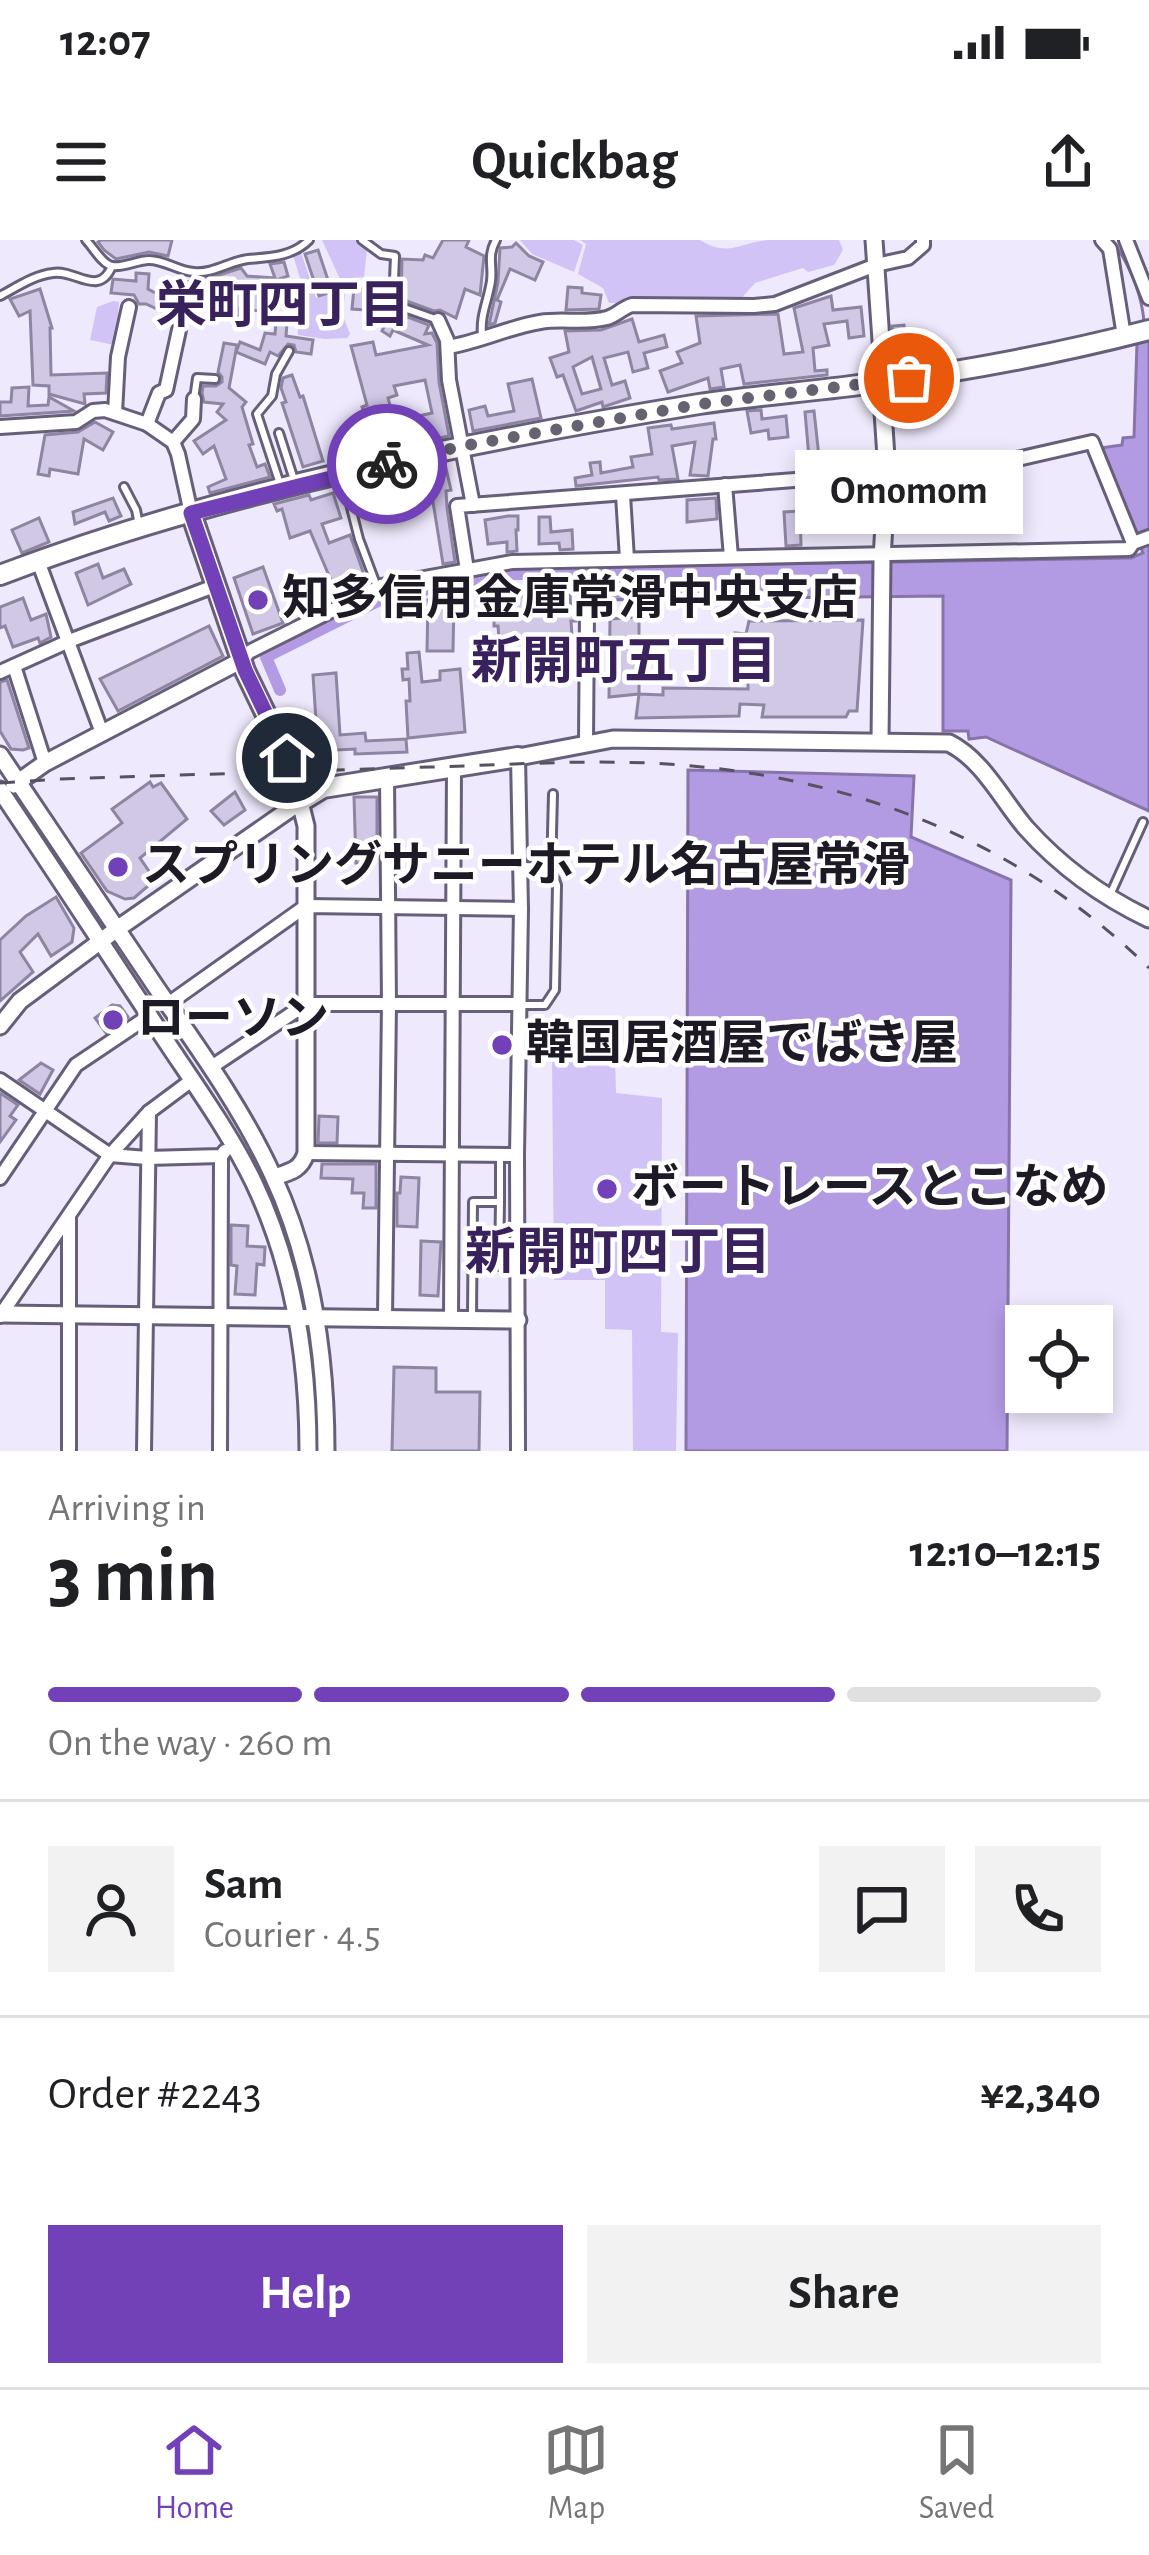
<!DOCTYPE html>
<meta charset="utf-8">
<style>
:root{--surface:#fff;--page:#f2f2f2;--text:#202124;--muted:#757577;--line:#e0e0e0;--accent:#7240b7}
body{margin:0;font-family:"Alegreya Sans","Noto Sans JP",sans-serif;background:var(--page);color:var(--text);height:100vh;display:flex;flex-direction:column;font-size:45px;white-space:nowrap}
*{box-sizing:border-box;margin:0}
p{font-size:39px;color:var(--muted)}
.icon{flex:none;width:66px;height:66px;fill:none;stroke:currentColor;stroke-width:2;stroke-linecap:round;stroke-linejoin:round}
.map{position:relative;height:1211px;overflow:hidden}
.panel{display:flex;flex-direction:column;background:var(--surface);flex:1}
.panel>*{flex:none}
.controls{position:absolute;left:1005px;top:1065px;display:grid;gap:24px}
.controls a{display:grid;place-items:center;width:108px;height:108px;border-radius:0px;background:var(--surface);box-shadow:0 6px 18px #0003;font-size:60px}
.pin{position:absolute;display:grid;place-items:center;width:102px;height:102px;color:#fff;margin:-51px;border:6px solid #fff;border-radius:50%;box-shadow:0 3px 12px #0007}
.courier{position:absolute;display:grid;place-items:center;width:120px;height:120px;margin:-60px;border:9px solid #7240b7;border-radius:50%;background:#fff;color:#222;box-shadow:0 3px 15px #0007}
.bubble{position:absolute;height:84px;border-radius:0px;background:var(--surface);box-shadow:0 6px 18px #0003;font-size:39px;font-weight:600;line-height:84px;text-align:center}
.head em{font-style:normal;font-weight:600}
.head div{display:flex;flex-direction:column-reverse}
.head{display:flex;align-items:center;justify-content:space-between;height:204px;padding:0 48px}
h1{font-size:78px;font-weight:600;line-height:90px}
.bar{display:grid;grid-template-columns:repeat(4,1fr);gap:18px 12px;align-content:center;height:144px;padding:0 48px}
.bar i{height:15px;border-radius:9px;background:var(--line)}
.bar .current{background:var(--accent)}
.bar p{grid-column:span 4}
.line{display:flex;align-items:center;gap:30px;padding:0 48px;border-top:3px solid var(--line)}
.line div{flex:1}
.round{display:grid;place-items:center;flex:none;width:126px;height:126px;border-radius:0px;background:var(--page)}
.cta{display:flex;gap:24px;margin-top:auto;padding:24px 48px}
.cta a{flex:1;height:138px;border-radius:0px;background:var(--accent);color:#fff;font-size:48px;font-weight:600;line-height:138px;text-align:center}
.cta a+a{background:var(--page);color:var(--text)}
.status{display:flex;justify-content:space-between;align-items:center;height:84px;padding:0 60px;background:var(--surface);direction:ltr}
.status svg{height:33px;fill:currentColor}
header{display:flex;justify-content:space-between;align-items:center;height:156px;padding:0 48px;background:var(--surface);font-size:54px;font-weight:600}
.dock{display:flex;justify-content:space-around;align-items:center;height:168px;border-top:3px solid var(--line);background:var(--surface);font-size:33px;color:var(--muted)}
.dock a{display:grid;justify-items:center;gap:6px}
.dock .current{color:var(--accent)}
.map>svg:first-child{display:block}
</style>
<div class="status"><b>12:07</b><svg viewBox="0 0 49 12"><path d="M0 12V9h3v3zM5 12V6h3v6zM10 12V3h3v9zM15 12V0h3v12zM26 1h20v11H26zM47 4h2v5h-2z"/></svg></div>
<header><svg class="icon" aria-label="menu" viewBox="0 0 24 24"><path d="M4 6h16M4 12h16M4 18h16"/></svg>Quickbag<svg class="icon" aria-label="share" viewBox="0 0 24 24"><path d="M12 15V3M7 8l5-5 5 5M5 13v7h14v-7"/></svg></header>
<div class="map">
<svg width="1149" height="1211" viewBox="0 0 1149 1211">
<rect width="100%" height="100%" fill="#eee9fc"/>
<!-- green -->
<g fill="#d2c3f6">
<path d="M322 0H359L367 9 364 37 340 39Z"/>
<path d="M520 0H574L583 5 574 32 532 14Z"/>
<path d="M580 0H700C729 18 740 2 768 0 791 0 816 0 839 0L843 10 834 25 808 32 803 28 755 43 738 62 609 63 603 48 578 34 586 4Z"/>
<path d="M301 12 316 58 342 51 345 52 343 76 350 94 347 98 325 99 298 95 297 76 302 45 293 15Z"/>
<path d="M113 61 119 62 118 73 125 75 119 106 90 100 97 67Z"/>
<path d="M552 816 615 817 616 853 662 858 661 1092 678 1093 676 1211H633L632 1090 605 1089V1040H554Z"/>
</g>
<!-- water -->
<g fill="#b39be4" stroke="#8674ab" stroke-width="3">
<path d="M1149 100V571L986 497 969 499 968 491H943V356L599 360 598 327 1131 318 1143 313 1101 208 1122 205 1123 198 1134 197 1137 103Z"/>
<path d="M688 530 914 536 911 597 1011 640 1007 1211H686Z"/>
</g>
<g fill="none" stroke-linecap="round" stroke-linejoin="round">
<!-- stream -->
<path stroke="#8674ab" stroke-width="3" d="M1112 0C1129 24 1141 52 1144 81"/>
<!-- canal -->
<path stroke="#b39be4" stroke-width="12" d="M280 450 266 417 388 356 514 334 615 333"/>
</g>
<!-- building -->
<g fill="#d1c8e6" stroke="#8d85a1" stroke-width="3" fill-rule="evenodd">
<path d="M101 0H172L168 16 149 12 116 19 104 10 98 2Z"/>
<path d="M443 0H469L466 7 484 16 480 55 465 49 456 78 440 70 434 71 401 59 402 19 423 20 425 15 433 18Z"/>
<path d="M516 3 529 16 543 22 535 40 510 29 497 60 501 62 495 83 489 85 498 42 500 8 512 7Z"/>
<path d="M318 10 332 52 319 56 305 14Z"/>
<path d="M284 22 288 36 276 40 273 72 240 69V77H229L228 46 190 57 187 42 210 38 241 28 247 36 275 38 270 24Z"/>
<path d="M136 33 149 34 148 49 190 71 185 82 146 64H139L134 55 111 53 113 39 136 41Z"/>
<path d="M568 47 582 48V53L601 55 599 69 566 70Z"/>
<path d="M354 48 367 49V54L386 59 389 70 429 85 425 94 432 93 437 103 439 142 449 196 411 204 408 192 404 194 400 180 432 173 425 140 394 146 397 155 388 158 394 180 368 187 362 167 367 165 351 106 373 102 376 115 428 105 393 90 390 96 382 91 391 72 366 65 365 70 352 69Z"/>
<path d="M40 49 52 88H50L51 135 107 133 106 153 84 154 85 164 49 154V146L33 145 30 71 19 76 10 59Z"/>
<path d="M831 56 833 70 861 67 864 96 849 98 847 81 824 84 829 105 813 108 815 131 827 130V135L744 144 740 125 721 129 724 147 710 149 708 138 668 152 660 131 682 123 677 112 700 103 696 76 778 74 784 114 803 112 794 68Z"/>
<path d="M632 79 639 102 664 95 667 107 644 113 648 128 633 132 628 112 604 118 612 145 625 141 630 158 603 167 602 162 576 171 563 135 557 137 550 118 569 112 565 91 601 90ZM592 117 601 149 582 154 573 127Z"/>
<path d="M276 82 287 83 286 96 313 100 311 114 296 112 294 105 288 104 278 116 270 112 265 124 236 112 240 102 260 110 265 93 275 94Z"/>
<path d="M904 85 905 109H915V113L936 115 935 120 895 126 892 86Z"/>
<path d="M224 103 237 105 229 148 246 162 242 167 253 204 249 205 257 227 265 224 270 237 210 253 208 247 226 239 214 206 203 214 194 201 226 180 217 172 223 164 204 162 202 153 203 146H216L222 142V137L218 132Z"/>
<path d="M292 135 300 157 303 156 323 221 303 227 282 163 286 162 281 148 283 138Z"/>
<path d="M532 139 541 178 473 191 469 170 485 166 488 176 514 171 508 144Z"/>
<path d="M29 147 28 166 48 165 49 157 74 171 0 176V162H11L12 148Z"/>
<path d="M761 170 762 179 786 176 788 197 769 199 768 190 751 193 747 171Z"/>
<path d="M814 171 819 217 809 218 805 172Z"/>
<path d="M95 182 113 192 103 210 84 199 78 234 50 229 49 236 38 234 45 195 78 192Z"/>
<path d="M714 183 716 199H713L708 236 690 235 695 202 672 206 678 239 659 240 658 237 576 246 575 238 592 235 590 223 600 222 601 233 633 227 631 217 652 214 648 188 671 185 672 189Z"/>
<path d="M445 224 451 250 446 251 447 268 455 322 443 324 433 262 426 265 421 248 434 244 431 227Z"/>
<path d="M333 253 341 278 322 284 329 303 350 295 366 340 345 347 343 341 333 345 310 291 290 298 282 269 277 271 274 264 309 255 311 260Z"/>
<path d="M113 258 121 276 109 281 105 272 75 284 73 272Z"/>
<path d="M716 258 717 279 687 282V260Z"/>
<path d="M800 271 801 305 786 306 784 272Z"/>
<path d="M508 276H518V290H516L517 311 507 312V302L488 304 485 280Z"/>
<path d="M539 277H550L551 292 572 290 573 309 560 310 559 303 539 304Z"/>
<path d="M39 278 49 302 22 313 12 290Z"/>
<path d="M98 324 103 338 124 329 131 344 88 365 76 333Z"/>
<path d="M263 327 283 383 253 394 234 338Z"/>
<path d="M570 354 571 371H577L576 381H571L572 396 499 399 498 386H494V367H497V357Z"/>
<path d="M23 358 31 380 46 374 51 397 40 403 38 398 13 407 5 386 0 388V367Z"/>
<path d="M428 360H454L453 411H427Z"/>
<path d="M639 377V454L663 455V448L748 449V416H733L735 393 746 394 749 381 863 380 857 471H849L846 477H762L764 465 740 464 739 476 636 478 639 454 609 457 610 379Z"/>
<path d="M209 386 223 416 118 471 100 439Z"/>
<path d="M419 412 422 442 440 440V431L460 429 465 492 408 498 406 461H410L409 439 403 440 402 429H408L407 413Z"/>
<path d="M336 433 340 495 365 493 366 501 406 499 407 512 355 514V509L318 511 313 435Z"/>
<path d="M7 440 29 508 23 510 11 509 0 491V442Z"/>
<path d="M150 542 153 547 161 543 187 579 140 618 155 640 134 658 125 659 107 651 81 613 122 583 112 569Z"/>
<path d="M235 552 245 570 224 585 211 571Z"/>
<path d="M354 557H377V597H374L373 623H356Z"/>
<path d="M56 657 74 688 72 702 51 716 38 694 20 712 33 732 0 761V700L26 676Z"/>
<path d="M112 765 120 766 128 777 106 793 95 778Z"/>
<path d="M41 823 53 830 40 854 19 840Z"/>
<path d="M0 853 18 865 10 876 16 880 0 902Z"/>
<path d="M319 876 338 877 337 903H318Z"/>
<path d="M322 924H376V968H363L364 953H352L353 939 321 938Z"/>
<path d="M401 937 419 938 417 987 397 986V953H400Z"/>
<path d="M231 985 248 986 247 1006 265 1007 264 1025 257 1024 255 1055 235 1054 237 1026 231 1025Z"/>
<path d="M421 1001 441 1002 438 1056 420 1055Z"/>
<path d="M394 1127 436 1128V1152H480L479 1211H392Z"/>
</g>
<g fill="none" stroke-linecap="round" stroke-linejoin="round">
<!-- service casing -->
<g stroke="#675f79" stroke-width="12">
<g id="service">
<path d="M86 0C93 7 102 24 112 26 123 28 138 20 149 20 165 20 178 31 194 32 213 34 230 21 248 19 270 17 292 17 309 0"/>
<path d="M362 0 381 14 395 16 393 64 438 80"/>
<path d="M0 56C17 47 34 35 53 33 75 29 99 58 112 26"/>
<path d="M482 95C480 75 488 61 491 41 493 25 487 16 496 0"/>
<path d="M194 159 197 138 215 139"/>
<path d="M279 193 295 243"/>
<path d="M343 236 359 299 377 347"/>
<path d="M280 244 257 174 272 156 276 134 289 111"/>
<path d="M124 247 136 270 139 285"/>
<path d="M551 632 553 554"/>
<path d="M1110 655 1143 582"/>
<path d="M522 765H545L555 750 557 645C552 627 541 627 524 626"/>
<path d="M499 1026 500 962"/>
<path d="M472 1076 473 962H500V918"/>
</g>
</g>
<!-- minor casing -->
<g stroke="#675f79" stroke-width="18">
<g id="minor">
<path d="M1102 0 1110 9 1124 96"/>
<path d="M1126 0 1149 58"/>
<path d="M438 80 447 100 449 140 473 265"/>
<path d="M448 107C479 102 509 87 540 82 563 78 584 84 607 78 617 75 622 68 632 65L754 66 775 64 876 25 908 18 923 5V0"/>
<path d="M115 173 118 117 129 67"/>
<path d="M147 184 159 153 166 150 179 90"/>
<path d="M0 187 76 182 93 171 105 170 147 184 173 202 178 214 191 273"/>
<path d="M173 202 193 179 194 159"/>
<path d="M725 245 731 317"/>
<path d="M623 255 627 319"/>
<path d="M38 321 102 493"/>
<path d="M467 330 457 266 991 225 1092 202 1133 303"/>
<path d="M242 420 249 412 381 346 512 322 1129 309 1133 303 1149 297"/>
<path d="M14 426 45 523"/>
<path d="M0 432 69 401 217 345"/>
<path d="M586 502 587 372"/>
<path d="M168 764 306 666 521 669"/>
<path d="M210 828 306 764H518"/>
<path d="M0 840 110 915 147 918 221 916 225 911"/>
<path d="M306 913 517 915"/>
<path d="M0 938 76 825 149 776"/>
<path d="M69 978V1211"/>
<path d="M0 1076 110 915 149 872 192 840"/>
<path d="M385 1077 389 764 387 538"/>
<path d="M451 1079 454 528"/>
<path d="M144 1211 149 872"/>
<path d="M220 1211 221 916"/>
<path d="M518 1211 517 915 521 669 518 517"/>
</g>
</g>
<!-- tertiary casing -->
<g stroke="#675f79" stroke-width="21">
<g id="tertiary">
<path d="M874 0 883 129 881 142 887 232 882 319 880 501"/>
<path d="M0 515C53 593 105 672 158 750 199 809 243 870 273 936 313 1022 326 1117 326 1211"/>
<path d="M518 517 613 499 949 503C983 520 1002 560 1026 588 1060 626 1103 657 1149 679"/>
<path d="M14 545 45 523 242 420"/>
<path d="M0 550C50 624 98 698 147 772 183 829 225 883 254 943 294 1027 308 1119 308 1211"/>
<path d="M0 786 20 761 117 689 300 562 306 586V913C301 930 290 932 274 937"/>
<path d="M0 1074 518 1080"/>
</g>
</g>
<!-- secondary casing -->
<g stroke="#675f79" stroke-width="24">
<g id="secondary">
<path d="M191 273 245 431 287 518 300 562 323 548 518 517"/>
<path d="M0 335C221 251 467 202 699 164 759 155 820 151 881 142 971 130 1060 113 1149 90"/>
</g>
</g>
<!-- service -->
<use href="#service" stroke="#fff" stroke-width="6"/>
<!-- minor -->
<use href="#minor" stroke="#fff" stroke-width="12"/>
<!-- tertiary -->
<use href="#tertiary" stroke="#fff" stroke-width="15"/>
<!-- secondary -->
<use href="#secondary" stroke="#fff" stroke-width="18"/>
<!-- rail -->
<path stroke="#56525f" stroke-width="3" stroke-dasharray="15 15" stroke-linecap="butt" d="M0 543 59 539C183 535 307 531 431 527 503 525 576 520 649 523 839 532 1011 593 1149 728"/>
</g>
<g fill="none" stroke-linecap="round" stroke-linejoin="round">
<!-- done -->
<path stroke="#676270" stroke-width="12" stroke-dasharray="0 21.6" d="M387 224 462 206 701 164 909 138"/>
<!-- route -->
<path stroke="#7240b7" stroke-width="15" d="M287 518 245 430 191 273 387 224"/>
</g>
<!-- markers -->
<g fill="#7240b7" stroke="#fff" stroke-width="4.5">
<circle cx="258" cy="360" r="12"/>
<circle cx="118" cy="627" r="12"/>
<circle cx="113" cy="780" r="12"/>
<circle cx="502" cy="805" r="12"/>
<circle cx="607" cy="949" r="12"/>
</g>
<g text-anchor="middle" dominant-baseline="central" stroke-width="9" stroke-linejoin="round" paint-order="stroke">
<!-- poi labels -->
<g font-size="48" font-weight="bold" fill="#1e1a25" stroke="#fff" text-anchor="start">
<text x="282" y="360">知多信用金庫常滑中央支店</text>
<text x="142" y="627">スプリングサニーホテル名古屋常滑</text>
<text x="137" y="780">ローソン</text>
<text x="526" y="805">韓国居酒屋でばき屋</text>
<text x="631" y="949">ボートレースとこなめ</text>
</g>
<!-- neighbourhood labels -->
<g font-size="51" font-weight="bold" fill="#39225c" stroke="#fff">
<text x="283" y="66">栄町四丁目</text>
<text x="624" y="422">新開町五丁目</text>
<text x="618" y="1013">新開町四丁目</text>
</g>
</g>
</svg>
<div class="controls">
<a><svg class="icon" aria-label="locate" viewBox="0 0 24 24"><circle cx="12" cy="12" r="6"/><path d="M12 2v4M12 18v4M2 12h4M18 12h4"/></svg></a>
</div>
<div class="pin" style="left:909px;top:138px;background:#ea580c"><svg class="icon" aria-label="bag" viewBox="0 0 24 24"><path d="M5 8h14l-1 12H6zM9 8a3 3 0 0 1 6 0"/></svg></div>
<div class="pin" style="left:287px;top:518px;background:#1f2937"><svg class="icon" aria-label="home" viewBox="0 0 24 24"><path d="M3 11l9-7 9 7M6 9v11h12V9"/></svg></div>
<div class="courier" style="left:387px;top:224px"><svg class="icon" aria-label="bike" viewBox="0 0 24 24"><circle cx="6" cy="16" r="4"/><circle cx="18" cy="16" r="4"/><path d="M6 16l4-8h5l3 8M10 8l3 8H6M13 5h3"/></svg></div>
<div class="bubble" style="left:795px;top:210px;width:228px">Omomom</div>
</div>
<section class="panel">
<div class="head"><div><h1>3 min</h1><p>Arriving in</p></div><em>12:10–12:15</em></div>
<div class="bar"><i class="current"></i><i class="current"></i><i class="current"></i><i></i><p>On the way · 260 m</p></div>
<div class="line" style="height:216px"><a class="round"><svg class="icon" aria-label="person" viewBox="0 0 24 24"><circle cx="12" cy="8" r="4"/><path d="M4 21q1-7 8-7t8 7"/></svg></a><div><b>Sam</b><p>Courier · 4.5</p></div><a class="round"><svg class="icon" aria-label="chat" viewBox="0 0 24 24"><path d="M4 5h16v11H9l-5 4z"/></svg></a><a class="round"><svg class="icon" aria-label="phone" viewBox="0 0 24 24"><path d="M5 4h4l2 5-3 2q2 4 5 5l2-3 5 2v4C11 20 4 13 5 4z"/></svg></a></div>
<div class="line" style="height:156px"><div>Order #2243</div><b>¥2,340</b></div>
<div class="cta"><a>Help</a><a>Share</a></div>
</section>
<nav class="dock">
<a class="current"><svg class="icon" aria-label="home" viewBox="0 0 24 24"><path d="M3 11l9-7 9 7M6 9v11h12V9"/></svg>Home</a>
<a><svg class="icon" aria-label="map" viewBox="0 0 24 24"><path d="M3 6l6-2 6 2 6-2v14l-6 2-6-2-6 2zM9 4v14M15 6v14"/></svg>Map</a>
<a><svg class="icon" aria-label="saved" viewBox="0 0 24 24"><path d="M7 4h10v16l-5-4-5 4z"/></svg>Saved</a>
</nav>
